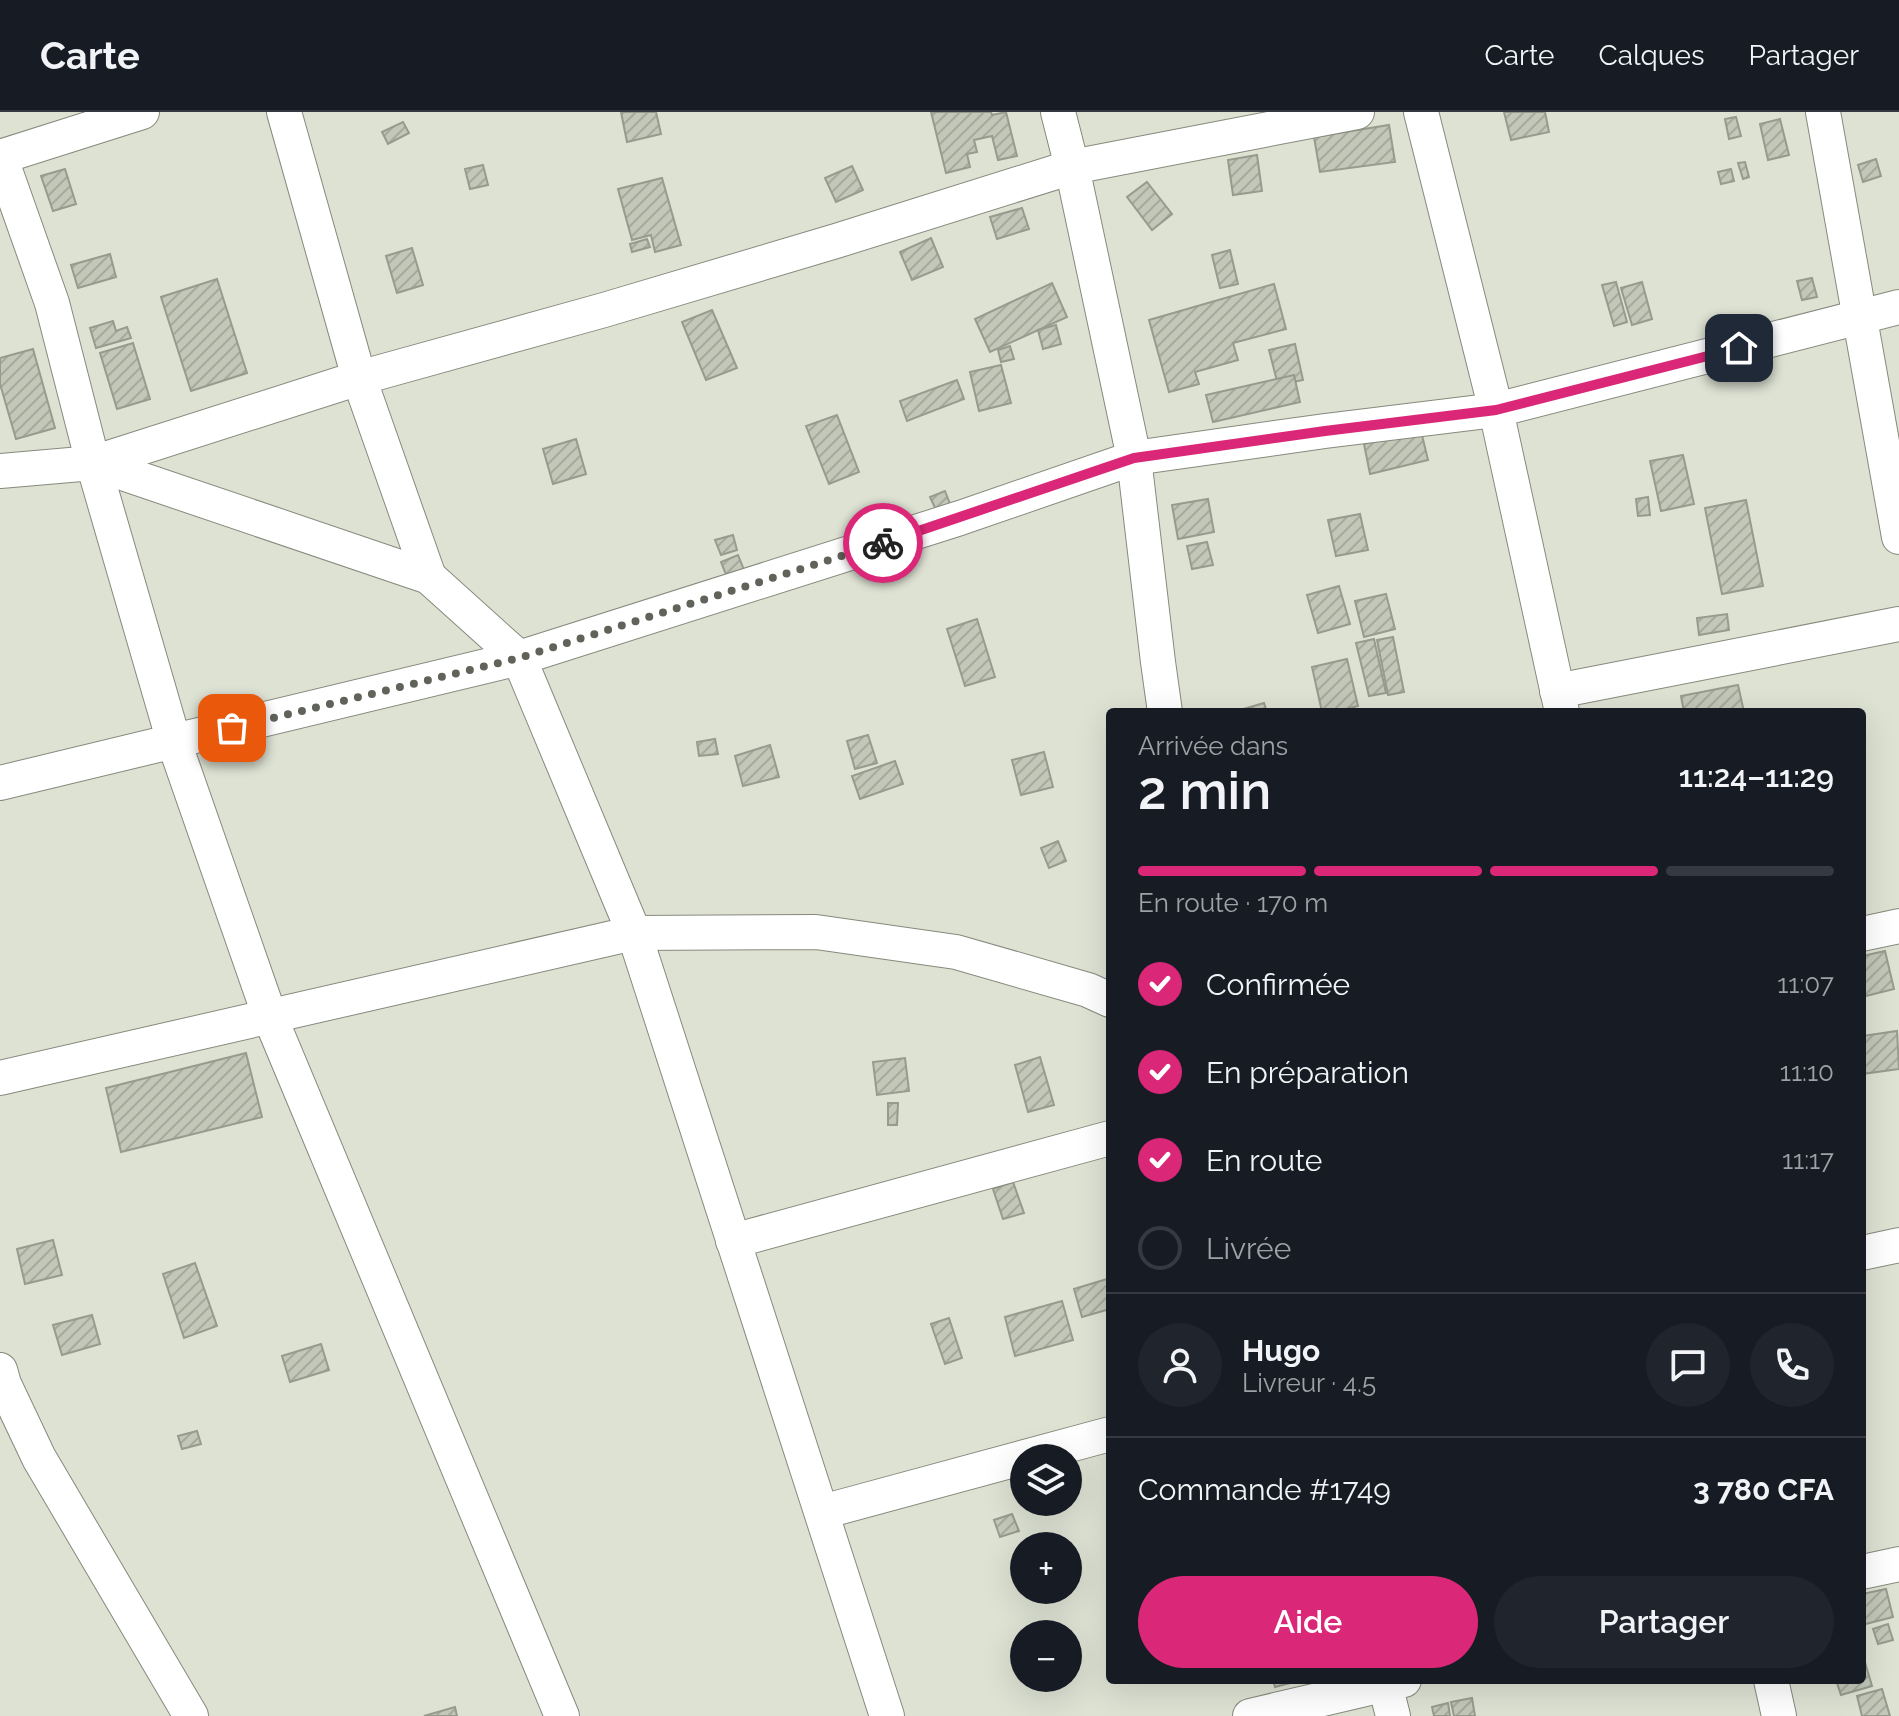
<!DOCTYPE html>
<html lang="fr">
<meta charset="utf-8">
<style>
:root{--surface:#171b24;--page:#20242c;--text:#f1f3f6;--muted:#9ea1a6;--line:#363941;--accent:#db2777}
body{margin:0;font-family:Raleway,sans-serif;background:var(--page);color:var(--text);height:100vh;display:flex;flex-direction:column;font-size:30px;white-space:nowrap}
*{box-sizing:border-box;margin:0}
p{font-size:26px;color:var(--muted)}
.icon{flex:none;width:44px;height:44px;fill:none;stroke:currentColor;stroke-width:2;stroke-linecap:round;stroke-linejoin:round}
.map{position:relative;flex:1;overflow:hidden}
.details{position:absolute;left:1106px;top:596px;width:760px;height:976px;display:flex;flex-direction:column;background:var(--surface);border-radius:8px;box-shadow:0 8px 32px #0002}
.details>*{flex:none}
.tools{position:absolute;left:1010px;top:1332px;display:grid;gap:16px}
.tools a{display:grid;place-items:center;width:72px;height:72px;border-radius:50%;background:var(--surface);box-shadow:0 8px 32px #0002;font-size:40px}
.pin{position:absolute;display:grid;place-items:center;width:68px;height:68px;color:#fff;margin:-34px;border-radius:16px;box-shadow:0 4px 12px #0006}
.courier{position:absolute;display:grid;place-items:center;width:80px;height:80px;margin:-40px;border:6px solid #db2777;border-radius:50%;background:#fff;color:#222;box-shadow:0 2px 10px #0007}
.headline em{font-style:normal;font-weight:600}
.headline div{display:flex;flex-direction:column-reverse}
.headline{display:flex;align-items:center;justify-content:space-between;height:136px;padding:0 32px}
h1{font-size:52px;font-weight:600;line-height:60px}
.bar{display:grid;grid-template-columns:repeat(4,1fr);gap:12px 8px;align-content:center;height:96px;padding:0 32px}
.bar i{height:10px;border-radius:6px;background:var(--line)}
.bar .current{background:var(--accent)}
.bar p{grid-column:span 4}
.line{display:flex;align-items:center;gap:20px;padding:0 32px;border-top:2px solid var(--line)}
.line div{flex:1}
.round{display:grid;place-items:center;flex:none;width:84px;height:84px;border-radius:42px;background:var(--page)}
ol{padding:0 32px;list-style:none}
li{display:flex;align-items:center;gap:24px;height:88px}
li p{margin-inline-start:auto}
li .icon{padding:8px;border-radius:50%;background:var(--accent);color:#fff;stroke-width:4}
li:last-child{color:var(--muted)}
li i{width:44px;height:44px;border:4px solid var(--line);border-radius:50%}
.cta{display:flex;gap:16px;margin-top:auto;padding:16px 32px}
.cta a{flex:1;height:92px;border-radius:48px;background:var(--accent);color:#fff;font-size:32px;font-weight:600;line-height:92px;text-align:center}
.cta a+a{background:var(--page);color:var(--text)}
header{display:flex;align-items:center;gap:48px;box-sizing:border-box;height:112px;padding:0 40px;background:var(--surface);border-bottom:2px solid var(--line)}
header strong{font-size:38px}
nav{display:flex;gap:44px;margin-inline-start:auto;font-size:28px}
.map>svg:first-child{display:block}
</style>
<header>
<strong>Carte</strong>
<nav><a>Carte</a><a>Calques</a><a>Partager</a></nav>
</header>
<div class="map">
<svg width="1899" height="1604" viewBox="0 0 1899 1604">
<defs>
<pattern id="building-hatch" width="6" height="6" patternUnits="userSpaceOnUse" patternTransform="scale(2)"><rect width="6" height="6" fill="#c2c7b8"/><path d="M-1 1l2-2M0 6l6-6M5 7l2-2" fill="none" stroke="#a6aa9e"/></pattern>
</defs>
<rect width="100%" height="100%" fill="#dde2d3"/>
<!-- building -->
<g fill="url(#building-hatch)" stroke="#979b8d" stroke-width="2">
<path d="M621 0H656L661 22 627 30Z"/>
<path d="M931 0H991L992 3 1006 0 1017 44 998 48 992 24 974 28 977 40 967 42 970 55 946 61Z"/>
<path d="M1504 0H1545L1549 20 1511 28Z"/>
<path d="M1736 5 1741 24 1729 27 1725 7Z"/>
<path d="M1780 7 1789 43 1768 48 1760 12Z"/>
<path d="M403 10 409 21 388 32 382 20Z"/>
<path d="M1389 13 1395 50 1320 60 1314 25Z"/>
<path d="M1257 43 1262 79 1233 83 1228 48Z"/>
<path d="M1876 47 1881 64 1863 70 1858 53Z"/>
<path d="M1745 50 1749 65 1743 67 1738 51Z"/>
<path d="M483 53 488 73 470 77 465 57Z"/>
<path d="M852 54 863 78 836 90 825 66Z"/>
<path d="M65 57 76 92 53 99 41 64Z"/>
<path d="M1731 57 1734 69 1721 72 1718 60Z"/>
<path d="M662 66 681 133 655 140 651 123 632 128 618 77Z"/>
<path d="M1147 70 1172 102 1152 118 1127 85Z"/>
<path d="M1022 96 1029 117 997 127 990 105Z"/>
<path d="M931 126 943 155 912 168 900 140Z"/>
<path d="M647 127 650 135 632 140 630 132Z"/>
<path d="M412 136 423 173 397 181 386 144Z"/>
<path d="M1230 138 1238 172 1220 176 1212 143Z"/>
<path d="M110 142 116 165 78 176 71 153Z"/>
<path d="M1812 166 1817 185 1802 188 1797 169Z"/>
<path d="M217 167 247 261 191 279 161 185Z"/>
<path d="M1616 170 1627 210 1614 214 1602 173Z"/>
<path d="M1642 170 1652 207 1632 213 1621 176Z"/>
<path d="M1052 171 1067 205 990 240 975 207Z"/>
<path d="M1274 172 1286 217 1233 231 1238 248 1195 260 1199 272 1169 280 1149 208Z"/>
<path d="M712 198 737 256 706 268 682 210Z"/>
<path d="M113 209 116 219 127 215 131 226 96 236 90 216Z"/>
<path d="M1056 213 1061 232 1043 237 1038 218Z"/>
<path d="M133 231 150 287 117 297 100 241Z"/>
<path d="M1295 232 1303 268 1278 273 1269 238Z"/>
<path d="M1010 234 1014 247 1001 250 998 238Z"/>
<path d="M33 237 55 316 16 327 0 272V246Z"/>
<path d="M1001 253 1011 291 979 299 970 260Z"/>
<path d="M1294 263 1300 290 1213 310 1206 283Z"/>
<path d="M957 268 964 287 907 309 900 289Z"/>
<path d="M837 303 859 360 829 372 806 314Z"/>
<path d="M1421 319 1428 348 1370 362 1364 332Z"/>
<path d="M576 327 586 362 553 372 543 337Z"/>
<path d="M1683 343 1694 392 1661 399 1650 349Z"/>
<path d="M945 379 950 392 936 398 930 385Z"/>
<path d="M1648 385 1650 403 1638 404 1636 387Z"/>
<path d="M1208 387 1214 420 1178 427 1172 393Z"/>
<path d="M1746 388 1763 474 1722 482 1705 396Z"/>
<path d="M1360 402 1368 438 1336 444 1328 408Z"/>
<path d="M733 423 737 438 721 443 715 428Z"/>
<path d="M1207 430 1213 453 1192 457 1187 434Z"/>
<path d="M738 443 744 458 727 465 721 450Z"/>
<path d="M1339 474 1350 512 1318 521 1307 483Z"/>
<path d="M1386 482 1395 517 1364 525 1355 489Z"/>
<path d="M1727 502 1729 518 1699 523 1697 506Z"/>
<path d="M977 507 995 565 965 574 947 517Z"/>
<path d="M1393 525 1404 580 1388 583 1377 528Z"/>
<path d="M1374 527 1386 581 1369 584 1356 531Z"/>
<path d="M1347 547 1358 594 1333 600H1322L1312 555Z"/>
<path d="M1738 573 1744 600H1684L1681 584Z"/>
<path d="M1264 591 1267 600H1233Z"/>
<path d="M868 623 877 651 855 657 847 629Z"/>
<path d="M715 627 718 642 699 644 697 630Z"/>
<path d="M770 633 779 665 743 674 735 644Z"/>
<path d="M1044 640 1053 675 1021 683 1012 648Z"/>
<path d="M895 649 903 672 860 687 852 664Z"/>
<path d="M1058 729 1066 749 1049 756 1041 736Z"/>
<path d="M1885 839 1894 877 1862 885V844Z"/>
<path d="M1897 919 1899 957 1862 962V924Z"/>
<path d="M246 941 262 1005 121 1040 106 976Z"/>
<path d="M1040 945 1054 993 1028 1000 1015 953Z"/>
<path d="M905 946 909 979 877 983 873 950Z"/>
<path d="M888 991H898L897 1013H888Z"/>
<path d="M1013 1070 1024 1101 1003 1107 993 1077Z"/>
<path d="M53 1128 62 1163 25 1172 17 1137Z"/>
<path d="M195 1151 217 1214 184 1226 163 1162Z"/>
<path d="M1110 1166V1197L1082 1205 1074 1177Z"/>
<path d="M1062 1189 1073 1228 1015 1244 1005 1205Z"/>
<path d="M92 1203 100 1232 62 1243 53 1213Z"/>
<path d="M949 1206 962 1246 945 1252 931 1212Z"/>
<path d="M321 1232 329 1258 290 1270 282 1244Z"/>
<path d="M197 1319 201 1332 182 1337 178 1324Z"/>
<path d="M1012 1402 1019 1419 1000 1425 994 1408Z"/>
<path d="M1886 1477 1893 1505 1862 1513V1482Z"/>
<path d="M1888 1512 1893 1528 1878 1532 1873 1517Z"/>
<path d="M1862 1540 1872 1574 1841 1583 1836 1568H1862Z"/>
<path d="M1273 1568H1302L1275 1575Z"/>
<path d="M1882 1577 1890 1604H1862L1857 1584Z"/>
<path d="M1472 1586 1475 1604H1454L1451 1590Z"/>
<path d="M1448 1591 1450 1604H1434L1432 1595Z"/>
<path d="M455 1595 457 1604H424Z"/>
</g>
<g fill="none" stroke-linecap="round" stroke-linejoin="round">
<!-- minor casing -->
<g stroke="#868a7d" stroke-width="36">
<g id="minor">
<path d="M284 0 359 266 429 465"/>
<path d="M1058 0 1072 55 1134 346 1158 550 1165 600"/>
<path d="M1421 0 1496 298 1562 600"/>
<path d="M1823 0 1899 425"/>
<path d="M0 44 52 191 93 351 429 465 519 546 634 821 887 1604"/>
<path d="M0 45 142 0"/>
<path d="M93 351 174 630 270 905 562 1604"/>
<path d="M0 359 93 351 359 266 604 198 836 129 1072 55 1357 0"/>
<path d="M1557 579 1899 512"/>
<path d="M0 671 519 546 960 406 1134 346 1325 319 1496 298 1899 195"/>
<path d="M1862 822 1899 814"/>
<path d="M0 966 634 821 816 820 956 840 1088 878 1110 888"/>
<path d="M733 1129 1110 1026"/>
<path d="M1862 1141 1899 1133"/>
<path d="M0 1258 4 1272 39 1346 191 1604"/>
<path d="M822 1400 1110 1322"/>
<path d="M1862 1460 1899 1452"/>
<path d="M1384 1568 1393 1604"/>
<path d="M1771 1568 1779 1604"/>
<path d="M1250 1604 1404 1568"/>
</g>
</g>
<!-- minor -->
<use href="#minor" stroke="#fff" stroke-width="34"/>
</g>
<g fill="none" stroke-linecap="round" stroke-linejoin="round">
<!-- done -->
<path stroke="#60635a" stroke-width="8" stroke-dasharray="0 14.4" d="M232 616 519 546 883 431"/>
<!-- route -->
<path stroke="#db2777" stroke-width="10" d="M883 431 1134 346 1325 319 1496 298 1739 236"/>
</g>
</svg>
<div class="tools">
<a><svg class="icon" aria-label="layers" viewBox="0 0 24 24"><path d="M12 4l9 5-9 5-9-5zM3 14l9 5 9-5"/></svg></a>
<a>+</a>
<a>−</a>
</div>
<div class="pin" style="left:232px;top:616px;background:#ea580c"><svg class="icon" aria-label="bag" viewBox="0 0 24 24"><path d="M5 8h14l-1 12H6zM9 8a3 3 0 0 1 6 0"/></svg></div>
<div class="pin" style="left:1739px;top:236px;background:#1f2937"><svg class="icon" aria-label="home" viewBox="0 0 24 24"><path d="M3 11l9-7 9 7M6 9v11h12V9"/></svg></div>
<div class="courier" style="left:883px;top:431px"><svg class="icon" aria-label="bike" viewBox="0 0 24 24"><circle cx="6" cy="16" r="4"/><circle cx="18" cy="16" r="4"/><path d="M6 16l4-8h5l3 8M10 8l3 8H6M13 5h3"/></svg></div>
<section class="details">
<div class="headline"><div><h1>2 min</h1><p>Arrivée dans</p></div><em>11:24–11:29</em></div>
<div class="bar"><i class="current"></i><i class="current"></i><i class="current"></i><i></i><p>En route · 170 m</p></div>
<ol>
<li><svg class="icon" aria-label="check" viewBox="0 0 24 24"><path d="M5 12l5 5 9-10"/></svg>Confirmée<p>11:07</p></li>
<li><svg class="icon" aria-label="check" viewBox="0 0 24 24"><path d="M5 12l5 5 9-10"/></svg>En préparation<p>11:10</p></li>
<li><svg class="icon" aria-label="check" viewBox="0 0 24 24"><path d="M5 12l5 5 9-10"/></svg>En route<p>11:17</p></li>
<li><i></i>Livrée</li>
</ol>
<div class="line" style="height:144px"><a class="round"><svg class="icon" aria-label="person" viewBox="0 0 24 24"><circle cx="12" cy="8" r="4"/><path d="M4 21q1-7 8-7t8 7"/></svg></a><div><b>Hugo</b><p>Livreur · 4.5</p></div><a class="round"><svg class="icon" aria-label="chat" viewBox="0 0 24 24"><path d="M4 5h16v11H9l-5 4z"/></svg></a><a class="round"><svg class="icon" aria-label="phone" viewBox="0 0 24 24"><path d="M5 4h4l2 5-3 2q2 4 5 5l2-3 5 2v4C11 20 4 13 5 4z"/></svg></a></div>
<div class="line" style="height:104px"><div>Commande #1749</div><b>3 780 CFA</b></div>
<div class="cta"><a>Aide</a><a>Partager</a></div>
</section>
</div>
